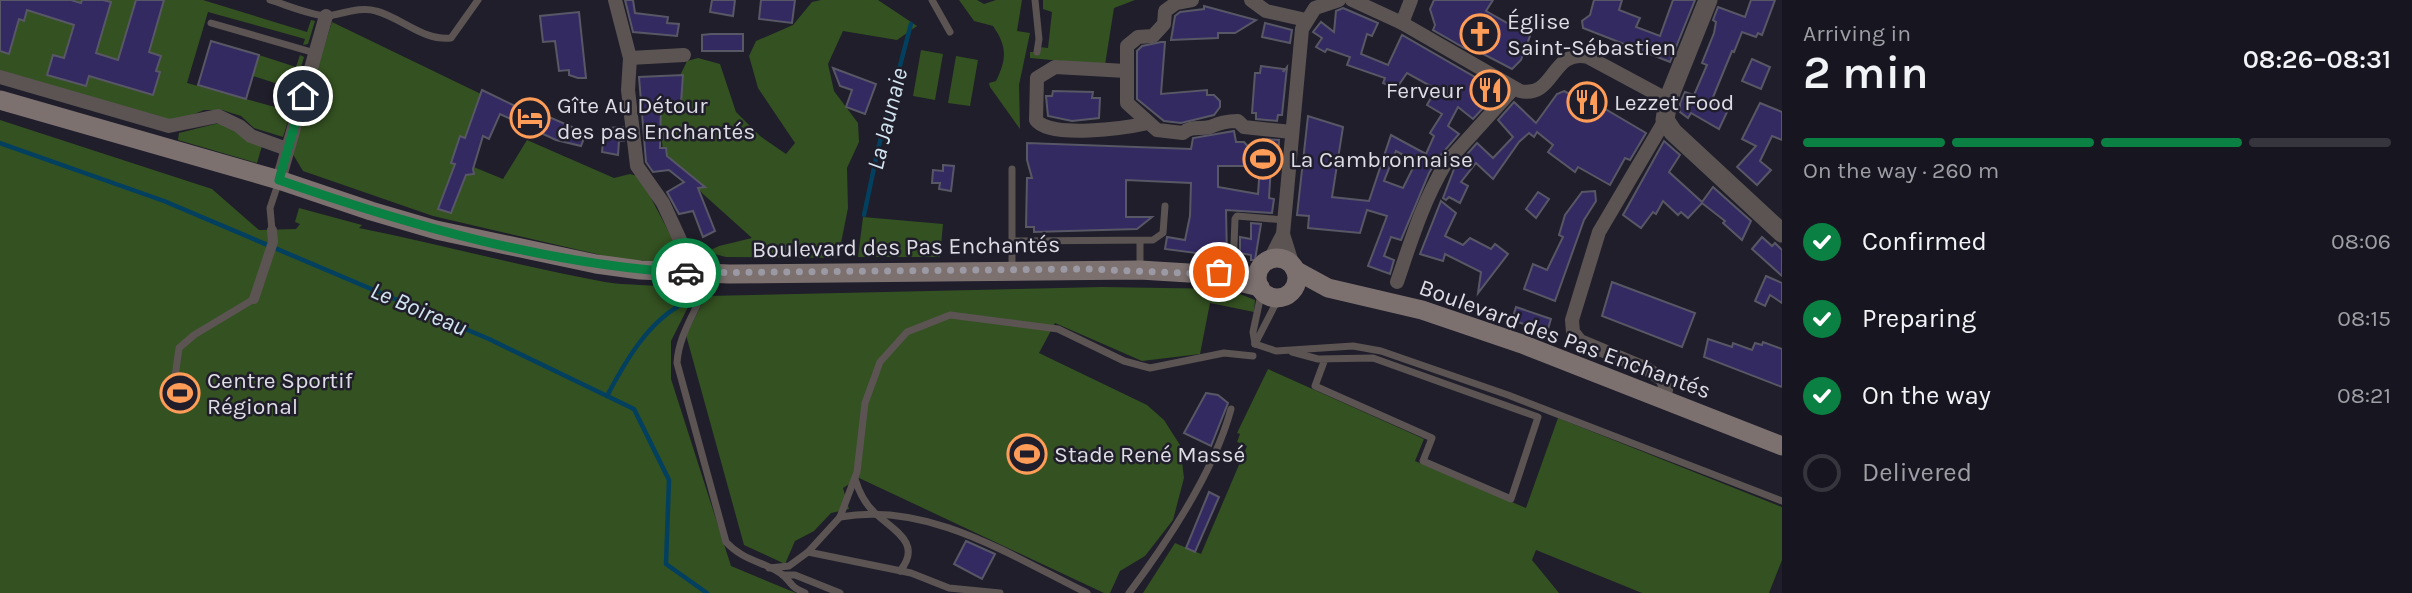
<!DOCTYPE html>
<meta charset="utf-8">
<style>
:root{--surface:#171620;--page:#24232d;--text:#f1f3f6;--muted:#9e9fa5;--line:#36353e;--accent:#0b8043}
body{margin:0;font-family:Karla,sans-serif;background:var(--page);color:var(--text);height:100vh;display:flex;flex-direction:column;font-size:26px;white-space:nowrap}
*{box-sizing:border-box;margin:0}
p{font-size:23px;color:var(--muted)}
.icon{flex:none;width:38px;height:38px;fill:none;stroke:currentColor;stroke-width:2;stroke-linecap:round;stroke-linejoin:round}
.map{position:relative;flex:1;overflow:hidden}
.details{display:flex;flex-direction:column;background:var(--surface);width:630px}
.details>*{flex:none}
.pin{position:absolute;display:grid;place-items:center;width:60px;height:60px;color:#fff;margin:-30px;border:4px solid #fff;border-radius:50%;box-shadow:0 2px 7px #0007}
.courier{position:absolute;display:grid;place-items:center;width:70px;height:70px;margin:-35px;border:5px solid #0b8043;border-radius:50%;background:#fff;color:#222;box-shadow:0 2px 9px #0007}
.headline em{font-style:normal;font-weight:600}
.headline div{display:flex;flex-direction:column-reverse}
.headline{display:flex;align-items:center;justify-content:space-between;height:119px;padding:0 21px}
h1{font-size:46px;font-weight:600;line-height:52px}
.bar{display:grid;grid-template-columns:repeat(4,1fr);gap:10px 7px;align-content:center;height:84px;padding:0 21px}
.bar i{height:9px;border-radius:5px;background:var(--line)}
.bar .current{background:var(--accent)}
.bar p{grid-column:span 4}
ol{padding:0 21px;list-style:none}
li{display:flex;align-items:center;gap:21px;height:77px}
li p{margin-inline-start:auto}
li .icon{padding:7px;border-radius:50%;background:var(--accent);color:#fff;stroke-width:4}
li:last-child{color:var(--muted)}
li i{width:38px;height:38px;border:4px solid var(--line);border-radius:50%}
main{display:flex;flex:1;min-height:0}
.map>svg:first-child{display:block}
</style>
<main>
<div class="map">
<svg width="1782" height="593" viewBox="0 0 1782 593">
<rect width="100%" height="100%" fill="#1f1e2a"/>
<!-- green -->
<g fill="#345121">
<path d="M0 0H203L307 32 311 20 315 21 308 44 303 45 305 39 208 12 187 83 275 107 279 98 282 99 290 115 283 137 254 128 241 116 222 110H204L175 122 0 70Z"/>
<path d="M821 0H878L917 26 897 40 843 31 828 64 834 91 858 123 859 142 847 168 848 208 838 258 726 257 706 252 719 246 752 238 703 194 663 150 659 119 687 61 698 58 720 64 736 112 760 136 786 154 795 143 758 88 749 56 756 41 793 25 812 2Z"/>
<path d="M959 0H977L984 4 996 0H1022L1017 31 1030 33 1019 85 1020 129 990 87 989 83 996 81C1007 59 1007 46 993 26L974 21Z"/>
<path d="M1043 0H1135L1114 8 1105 65 1030 58V52H1038L1039 47 1048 48 1052 12 1043 9Z"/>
<path d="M332 22 483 95 459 161 503 179 527 140 614 178 630 174 640 177 673 240 655 261 622 260 433 216 303 171 291 151Z"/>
<path d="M921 50 943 54 935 100 913 96Z"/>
<path d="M259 55 296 67 300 55 304 57 298 78 281 85 253 76Z"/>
<path d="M956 56 978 60 970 106 948 103Z"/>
<path d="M0 120 212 189 259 230 296 229 300 224 295 222 299 208 362 225 359 228C441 244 522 267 605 282 632 287 671 282 694 295L671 341V379L731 566 796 593H0Z"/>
<path d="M219 123 262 146 257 163 178 140 179 133Z"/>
<path d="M863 217 943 224 940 257H858Z"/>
<path d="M1102 287 1227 289 1255 300 1254 312 1210 303 1200 354 1142 361 1055 323 1039 353 1147 405 1164 420 1180 445 1184 478 1173 520 1145 556 1120 571 1110 593H1104L859 478 843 488 849 509 831 513 814 531 795 541 785 564 744 545 686 335 706 296Z"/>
<path d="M1268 369 1424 439 1415 461 1526 508 1558 418 1782 507V560L1769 593H1642L1536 550 1532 560 1559 593H1143L1175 543 1201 554 1247 446 1237 442 1240 434 1237 433Z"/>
</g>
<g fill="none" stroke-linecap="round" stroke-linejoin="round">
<!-- stream -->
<g stroke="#03405f" stroke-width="4.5">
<path d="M0 143 164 201 489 339 634 409 669 480 666 564 707 593"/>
<path d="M864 215 878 149 911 24"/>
<path d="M607 396C626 360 649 320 686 302"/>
</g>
</g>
<!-- building -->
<g fill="#342a62" stroke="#585765" stroke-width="2" fill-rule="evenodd">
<path d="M0 0H71L81 3 82 0H103L111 2 96 53 118 60 136 0H164L149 52 161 56 156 71 160 72 153 95 89 76 86 86 47 75 53 55 64 58 74 25 27 10 24 21 19 19 9 54 0 51Z"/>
<path d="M625 0H633L635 13 668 17 667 23 679 24 677 36 633 32Z"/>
<path d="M712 0H735L733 16 710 12Z"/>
<path d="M761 0H795L792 23 759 19Z"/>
<path d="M1434 0H1493L1486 11 1530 36 1521 60 1512 69 1468 46 1466 49 1433 30 1435 25 1430 9Z"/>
<path d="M1594 0H1622L1619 10 1640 18 1636 27 1660 36 1673 0H1695L1670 62 1583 28 1582 21 1590 15Z"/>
<path d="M1751 0H1775L1762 35 1758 33 1756 37 1742 32 1734 52 1732 51 1711 102 1728 110 1719 129 1691 113 1688 118 1680 112V103L1685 92 1694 95 1707 65 1702 63 1714 33 1716 22 1713 20 1718 7 1745 17Z"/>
<path d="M1204 6 1256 20 1235 33H1218V38L1171 40 1175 16 1180 12 1204 9Z"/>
<path d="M1343 8 1378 23 1372 36 1367 34 1361 54 1388 65 1402 35 1499 91 1473 119 1458 107 1448 126 1459 134 1439 157 1429 173 1401 240 1391 237 1384 256 1394 260 1390 274 1368 266 1387 216 1367 210 1360 233 1308 228 1309 216 1297 215 1308 116 1343 127 1332 197 1369 201 1391 135 1426 154 1434 136 1430 133 1442 114 1427 105 1436 89 1407 73 1396 89 1383 83 1385 78 1347 65 1350 57 1327 49 1325 52 1316 47 1322 38 1313 32 1321 22 1334 32 1336 11ZM1396 151 1416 162 1403 188 1384 181Z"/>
<path d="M579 12 586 78H578L569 75V70L559 71 555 41 543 42 540 16Z"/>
<path d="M1265 23 1292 30 1290 43 1262 37Z"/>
<path d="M711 34H743V51H702V35Z"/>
<path d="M211 41 259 55 246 99 198 85Z"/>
<path d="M1161 42H1165L1161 94 1207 90V95H1214L1220 101V107L1214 115 1181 123 1164 121 1137 99V51L1142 46Z"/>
<path d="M1752 59 1770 67 1761 89 1742 81Z"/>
<path d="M1261 66 1284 69 1283 72 1287 67 1282 115H1278L1277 121 1256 119V113H1252L1255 73H1260Z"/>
<path d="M833 68 876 84 865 114 846 107 852 90 840 86Z"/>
<path d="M683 75 681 103 661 102 660 148H666L667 156 705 187 698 188 715 231 703 237 693 211 679 214 667 192 684 182 669 170 653 172 646 162 639 77Z"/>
<path d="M482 90 538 117 540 113 586 133 581 146 556 140 500 114 489 139 483 136 473 169 474 174 466 175 451 213 438 209 455 164 451 163 460 136 465 138Z"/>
<path d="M1053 91 1093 92 1092 98H1100L1099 118 1072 121 1048 116 1046 96H1052Z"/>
<path d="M1564 91 1581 100 1583 96 1646 133 1630 160 1625 158 1610 185 1578 167 1575 172 1548 152 1553 145 1537 132 1534 137 1529 133 1519 142 1493 179 1476 163 1461 182 1468 186 1460 203 1449 197 1446 200 1443 198 1454 169 1477 143 1493 158 1513 137 1498 120 1514 102 1536 123 1557 94Z"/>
<path d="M1760 103 1782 112V140L1772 136 1760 161 1771 170 1757 185 1737 167 1756 146 1742 139Z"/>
<path d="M623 127 624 141H619L618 155 602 152 604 131 607 128Z"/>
<path d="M1234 131 1236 142H1244L1253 152 1254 142H1262L1263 139 1279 140 1278 166H1271L1269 198 1274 199 1272 213 1226 210 1227 257 1165 249 1167 237 1185 240 1190 216 1191 183 1126 180V217H1152L1137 229 1034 232V227H1026L1027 178H1032L1027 160V143L1191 149 1193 138ZM1218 166H1260L1258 194 1218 187Z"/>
<path d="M1664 141 1680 155 1669 172 1702 202 1713 187 1751 221 1742 240 1723 223 1725 221 1702 203 1688 218 1681 212 1678 215 1663 201 1656 214 1653 212 1641 228 1623 215Z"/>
<path d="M943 165 954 166 951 191 939 189 940 183H932L933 170 943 171Z"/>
<path d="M1595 191 1596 201 1584 220 1555 301 1524 289 1533 264 1547 270 1563 237 1559 235 1565 215 1582 192Z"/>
<path d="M1538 192 1549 199 1536 218 1526 209Z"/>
<path d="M1441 201 1456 213 1445 236 1463 245 1470 238 1491 249 1495 244 1508 254 1478 293 1481 272 1445 254 1443 261 1420 254Z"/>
<path d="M1251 223 1261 224 1255 260H1251V255L1240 253V237L1251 239Z"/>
<path d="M1762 237 1772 246 1775 243 1782 250V276L1752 249Z"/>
<path d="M1766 276 1782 283V303L1770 295 1765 306 1755 301Z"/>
<path d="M1612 282 1695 313 1682 347 1602 316Z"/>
<path d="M1516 307 1551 319 1547 332 1512 320Z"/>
<path d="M1708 339 1732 347 1733 343 1752 350 1755 343 1762 345 1763 342 1782 349V387L1704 357Z"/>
<path d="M1206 393 1218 395 1228 403 1211 446 1184 433Z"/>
<path d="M1209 492 1219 497 1195 552 1186 548Z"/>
<path d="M966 541 995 554 982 579 954 564Z"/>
</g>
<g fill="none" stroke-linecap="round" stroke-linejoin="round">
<!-- service -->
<g stroke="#5b5453" stroke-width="7">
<path d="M270 0C284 4 315 17 328 16 342 14 361 6 376 11 402 18 423 41 451 38L478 0"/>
<path d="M932 0 950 32"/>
<path d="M1035 0 1039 39 1037 52"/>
<path d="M211 23 315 53"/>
<path d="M272 230 270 208 279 181"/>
<path d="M1014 241 1153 240 1163 233 1165 206"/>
<path d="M1140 269V241"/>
<path d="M1012 270V169"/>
<path d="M1233 270 1235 219 1237 216 1284 220"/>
<path d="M709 275C701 306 679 330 677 363L726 542C744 562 768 562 784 576 794 586 790 586 805 593"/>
<path d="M1255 344 1276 351 1353 346 1381 351 1508 395 1782 501"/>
<path d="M1255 344 1275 305 1286 296"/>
<path d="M1255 344 1253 332 1262 290"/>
<path d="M1292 352 1318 359 1373 358 1538 417 1511 499 1423 461 1432 438 1315 386 1325 359"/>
<path d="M175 377 179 348 194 335 254 299"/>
<path d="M855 479C859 492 865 504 875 513 893 530 923 543 900 571"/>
<path d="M840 517C929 501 1011 556 1087 593"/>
<path d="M808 552 840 517 857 472 865 403 880 362 907 332 950 315 1058 329 1124 361 1150 368 1224 353 1253 356"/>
<path d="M769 568 789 566 808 552 911 573 949 588 1000 593"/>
<path d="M783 575H795L840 593"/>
<path d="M1129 593C1168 541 1214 472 1231 409"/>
</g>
<!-- pedestrian -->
<path stroke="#5b5453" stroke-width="10" d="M254 299 273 242 272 230"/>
<!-- minor -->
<g stroke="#5b5453" stroke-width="14">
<path d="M615 0 630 58 628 90 637 166 663 203 687 255 688 273"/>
<path d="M1192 0 1176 3 1165 11 1164 24 1153 36 1138 37 1127 46V103L1157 130 1183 133C1192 125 1200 130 1210 127 1220 123 1226 121 1238 121L1244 127 1292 132"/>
<path d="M1251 0 1266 11 1306 20"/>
<path d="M1352 0 1402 23 1520 91C1555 99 1551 48 1588 57L1668 100"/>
<path d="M1402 23 1411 0"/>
<path d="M630 58 684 55"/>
<path d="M1126 71 1055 67 1037 78 1036 120C1050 139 1126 128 1148 123"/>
<path d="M0 77 169 126 218 116 239 126 251 136 287 149"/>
<path d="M279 180 326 16"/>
<path d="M1283 234 1293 266"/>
<path d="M1269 261 1283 234 1302 29 1315 8 1339 0"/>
<path d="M1397 282C1411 241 1423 201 1446 163L1514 88"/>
<path d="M1663 400 1666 390 1663 380 1647 369 1580 341 1573 332 1572 320 1599 232 1665 120"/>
</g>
<!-- tertiary -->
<path stroke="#5b5453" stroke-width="19" d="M1708 0 1668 100 1665 120 1673 132 1782 233"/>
<!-- secondary -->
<g stroke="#7d7170" stroke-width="19">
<path d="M0 100 279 180 371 211 436 230 596 264 640 270 729 274 1140 270 1205 274 1260 287"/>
<circle cx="1277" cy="278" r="20"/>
<path d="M1295 270 1328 288 1422 310 1522 344 1782 446"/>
</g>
</g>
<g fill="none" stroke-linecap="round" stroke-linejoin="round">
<!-- done -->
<path stroke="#9b9aa4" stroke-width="7" stroke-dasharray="0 12.6" d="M686 273 1088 269 1205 274 1219 272"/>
<!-- route -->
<path stroke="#0b8043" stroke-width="9" d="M303 96 279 180C411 226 546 264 686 273"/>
</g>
<!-- icons -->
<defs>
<g id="church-ring" transform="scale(2.0125)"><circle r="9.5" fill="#1f1e2a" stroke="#fe9c58" stroke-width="1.5"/><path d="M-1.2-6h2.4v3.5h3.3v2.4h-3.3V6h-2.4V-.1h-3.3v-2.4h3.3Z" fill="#fe9c58"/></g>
<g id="restaurant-ring" transform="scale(2.0125)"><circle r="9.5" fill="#1f1e2a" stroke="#fe9c58" stroke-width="1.5"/><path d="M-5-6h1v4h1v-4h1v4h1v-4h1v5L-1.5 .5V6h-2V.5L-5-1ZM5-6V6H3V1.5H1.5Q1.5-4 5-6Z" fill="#fe9c58"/></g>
<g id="hotel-ring" transform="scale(2.0125)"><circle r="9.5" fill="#1f1e2a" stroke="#fe9c58" stroke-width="1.5"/><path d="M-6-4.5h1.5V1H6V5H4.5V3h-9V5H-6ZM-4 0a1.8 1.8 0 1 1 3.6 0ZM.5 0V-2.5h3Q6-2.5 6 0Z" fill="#fe9c58"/></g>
<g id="stadium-ring" transform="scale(2.0125)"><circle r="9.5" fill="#1f1e2a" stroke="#fe9c58" stroke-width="1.5"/><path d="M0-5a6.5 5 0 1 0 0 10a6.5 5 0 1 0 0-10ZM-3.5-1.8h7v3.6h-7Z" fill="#fe9c58"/></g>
</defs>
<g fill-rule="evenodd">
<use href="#church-ring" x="1480" y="34"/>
<use href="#restaurant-ring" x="1490" y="90"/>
<use href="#restaurant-ring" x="1587" y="102"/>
<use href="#hotel-ring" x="530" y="118"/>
<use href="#stadium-ring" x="1263" y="159"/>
<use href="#stadium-ring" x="180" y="393"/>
<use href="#stadium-ring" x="1027" y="454"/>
</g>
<g text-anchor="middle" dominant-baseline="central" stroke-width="5" stroke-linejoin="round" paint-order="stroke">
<!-- poi labels -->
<g font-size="23" fill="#dedde5" stroke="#1f1e2a" text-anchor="start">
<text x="1507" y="21">Église<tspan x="1507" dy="26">Saint-Sébastien</tspan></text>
<text x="1463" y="90" text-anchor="end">Ferveur</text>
<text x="1614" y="102">Lezzet Food</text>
<text x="557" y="105">Gîte Au Détour<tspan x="557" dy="26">des pas Enchantés</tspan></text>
<text x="1290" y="159">La Cambronnaise</text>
<text x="207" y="380">Centre Sportif<tspan x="207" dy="26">Régional</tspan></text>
<text x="1054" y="454">Stade René Massé</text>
</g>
<!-- street labels -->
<g font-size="23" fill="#dedde5" stroke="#1f1e2a">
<text transform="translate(906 247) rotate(-1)">Boulevard des Pas Enchantés</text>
<text transform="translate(1565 339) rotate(20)">Boulevard des Pas Enchantés</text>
</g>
<!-- water labels -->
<g font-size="24" font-style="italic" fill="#d2e4f0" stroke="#1f1e2a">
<text transform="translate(887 119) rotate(-76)">La Jaunaie</text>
<text transform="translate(419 309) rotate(23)">Le Boireau</text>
</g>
</g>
</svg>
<div class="pin" style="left:1219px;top:272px;background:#ea580c"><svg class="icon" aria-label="bag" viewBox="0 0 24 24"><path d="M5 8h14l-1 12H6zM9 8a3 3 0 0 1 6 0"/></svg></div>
<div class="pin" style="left:303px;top:96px;background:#1f2937"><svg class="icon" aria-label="home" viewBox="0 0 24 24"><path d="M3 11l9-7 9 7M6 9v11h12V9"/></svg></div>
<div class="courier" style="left:686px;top:273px"><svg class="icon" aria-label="car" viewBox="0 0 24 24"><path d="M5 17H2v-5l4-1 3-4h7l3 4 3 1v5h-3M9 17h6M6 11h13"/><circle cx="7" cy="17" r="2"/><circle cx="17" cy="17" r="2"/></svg></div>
</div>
<section class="details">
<div class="headline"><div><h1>2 min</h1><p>Arriving in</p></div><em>08:26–08:31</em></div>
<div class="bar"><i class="current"></i><i class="current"></i><i class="current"></i><i></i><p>On the way · 260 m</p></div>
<ol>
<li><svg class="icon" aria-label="check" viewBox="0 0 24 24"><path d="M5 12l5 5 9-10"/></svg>Confirmed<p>08:06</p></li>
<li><svg class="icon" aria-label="check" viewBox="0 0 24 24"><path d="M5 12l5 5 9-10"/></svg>Preparing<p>08:15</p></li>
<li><svg class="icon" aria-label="check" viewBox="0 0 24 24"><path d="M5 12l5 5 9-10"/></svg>On the way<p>08:21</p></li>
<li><i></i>Delivered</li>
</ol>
</section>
</main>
